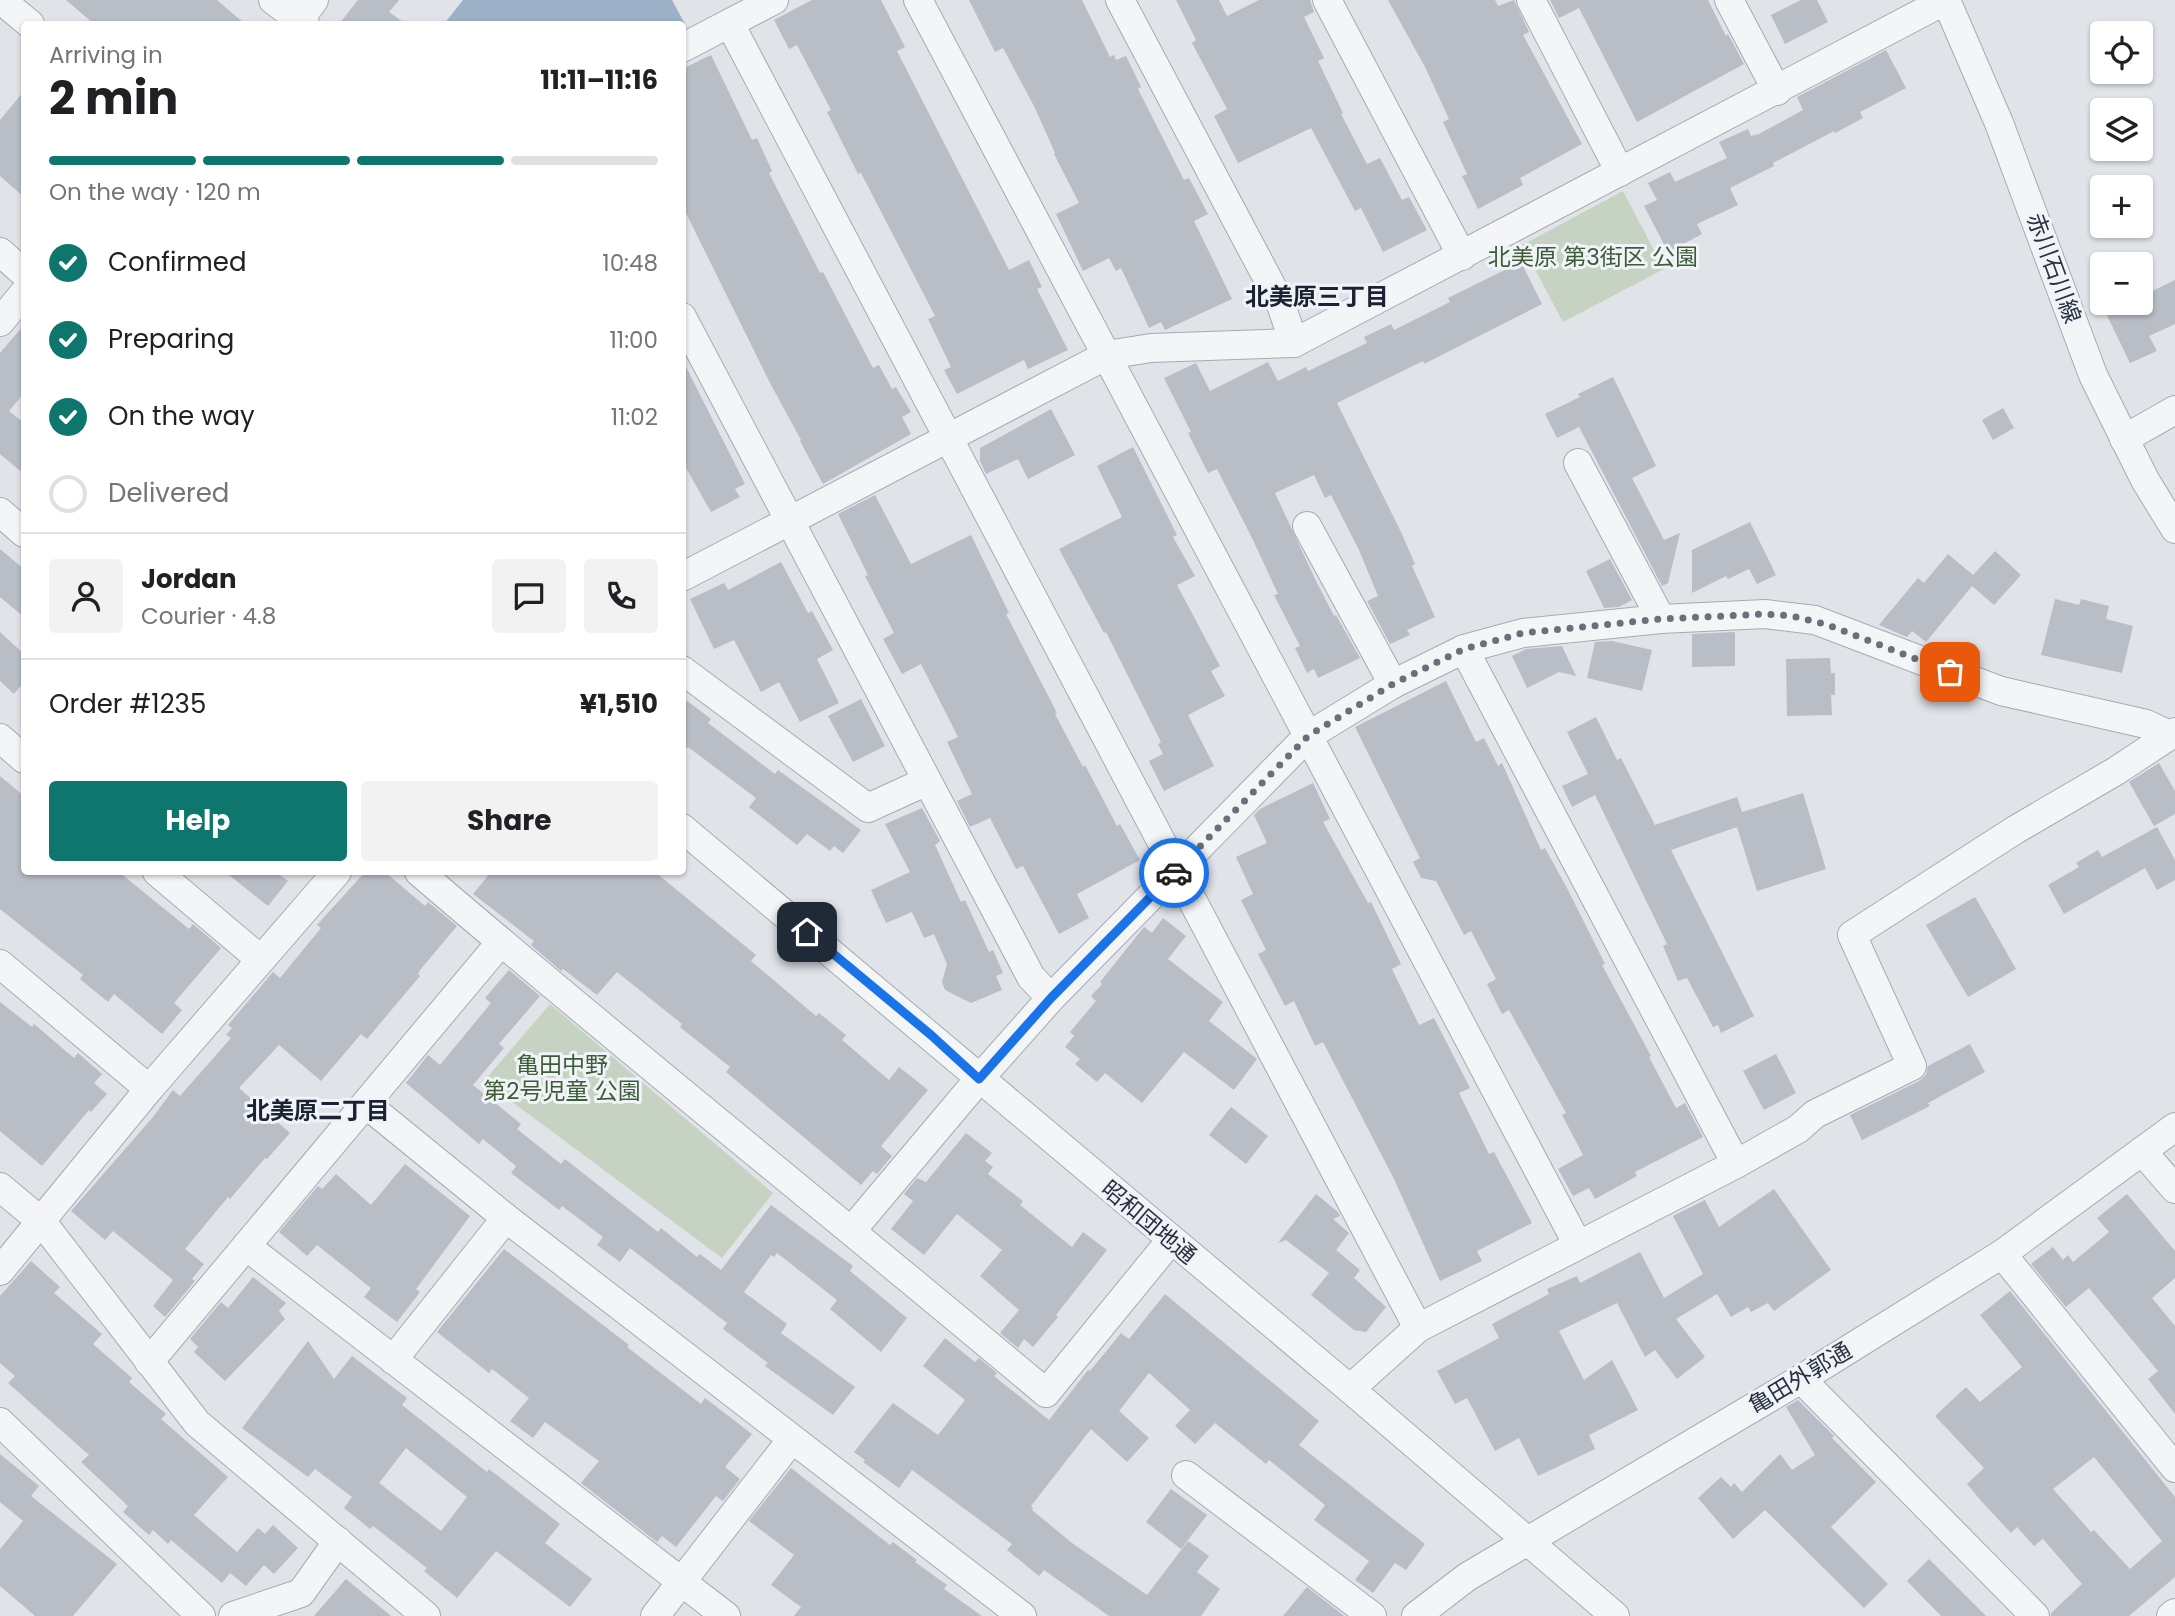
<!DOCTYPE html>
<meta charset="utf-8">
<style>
:root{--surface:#fff;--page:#f2f2f2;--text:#202124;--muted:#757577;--line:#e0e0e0;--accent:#0f766e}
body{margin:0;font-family:Poppins,"Noto Sans JP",sans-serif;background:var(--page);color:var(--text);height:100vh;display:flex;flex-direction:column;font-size:26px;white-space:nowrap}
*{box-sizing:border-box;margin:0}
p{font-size:23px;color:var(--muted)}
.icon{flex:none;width:38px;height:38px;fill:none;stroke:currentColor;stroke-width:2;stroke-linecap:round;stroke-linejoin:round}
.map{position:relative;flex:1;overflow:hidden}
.details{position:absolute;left:21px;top:21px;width:665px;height:854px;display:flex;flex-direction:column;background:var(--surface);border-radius:7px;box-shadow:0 2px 5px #0004}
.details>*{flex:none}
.tools{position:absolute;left:2090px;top:21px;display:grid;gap:14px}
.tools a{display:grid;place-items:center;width:63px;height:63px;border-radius:7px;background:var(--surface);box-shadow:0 2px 5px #0004;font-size:35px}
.pin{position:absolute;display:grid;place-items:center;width:60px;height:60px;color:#fff;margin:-30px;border-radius:14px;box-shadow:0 4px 10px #0006}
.courier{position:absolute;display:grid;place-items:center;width:70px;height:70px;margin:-35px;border:5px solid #1a73e8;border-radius:50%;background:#fff;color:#222;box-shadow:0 2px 9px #0007}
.head em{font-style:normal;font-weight:700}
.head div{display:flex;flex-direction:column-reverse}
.head{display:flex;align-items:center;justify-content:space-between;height:119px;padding:0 28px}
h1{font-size:46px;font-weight:700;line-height:52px}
.bar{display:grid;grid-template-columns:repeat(4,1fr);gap:10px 7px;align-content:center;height:84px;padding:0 28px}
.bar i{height:9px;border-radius:5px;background:var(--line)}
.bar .current{background:var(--accent)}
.bar p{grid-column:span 4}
.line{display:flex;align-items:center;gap:18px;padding:0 28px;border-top:2px solid var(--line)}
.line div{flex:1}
.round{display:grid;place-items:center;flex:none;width:74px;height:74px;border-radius:7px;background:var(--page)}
ol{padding:0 28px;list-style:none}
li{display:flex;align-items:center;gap:21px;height:77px}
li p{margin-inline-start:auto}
li .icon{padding:7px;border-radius:50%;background:var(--accent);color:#fff;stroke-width:4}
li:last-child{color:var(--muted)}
li i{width:38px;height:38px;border:4px solid var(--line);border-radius:50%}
.primary-button{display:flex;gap:14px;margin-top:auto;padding:14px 28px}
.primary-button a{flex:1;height:80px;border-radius:7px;background:var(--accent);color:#fff;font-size:28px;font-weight:700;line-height:80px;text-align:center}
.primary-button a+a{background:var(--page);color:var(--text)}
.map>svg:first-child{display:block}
</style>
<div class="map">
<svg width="2175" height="1616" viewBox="0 0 2175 1616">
<rect width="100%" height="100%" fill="#e0e4e9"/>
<!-- green -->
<g fill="#c6d3c2">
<path d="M1623 191 1664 269 1563 322 1522 245Z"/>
<path d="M550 1004 773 1193 722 1258 484 1081Z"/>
</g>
<!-- water -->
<path fill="#9cb1c8" d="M463 0H672L685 24H444Z"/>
<!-- building -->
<g fill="#b8bdc6" fill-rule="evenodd">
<path d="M66 0H217L245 24H94Z"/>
<path d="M358 0H399L389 12 406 24H339Z"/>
<path d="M812 0H881L905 47 897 51 1009 270 1029 260 1042 287 1037 289 1068 350 1028 369 1024 360 957 394 944 370 951 367 928 319 935 316 861 173 858 174 827 112 831 110 797 45 789 49 774 20Z"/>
<path d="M969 0H1082L1110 57 1114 55 1116 60 1126 56 1141 87 1138 89 1184 180 1189 178 1208 214 1194 221 1232 299 1165 330 1161 322 1149 328 1121 268 1116 271 1109 258 1083 271 1056 214 1079 203 1054 154 1055 153 1035 108 1003 48 995 52Z"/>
<path d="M1176 0H1219L1227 16 1259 0H1310L1314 12 1304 17 1324 58 1318 61 1343 113 1341 114 1367 164 1380 158 1402 200 1409 197 1427 230 1383 252 1361 208 1355 211 1311 128 1238 163 1214 116 1227 109 1192 43 1196 40Z"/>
<path d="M1388 0H1495L1498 6 1514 0 1529 32 1523 35 1582 144 1520 178 1523 185 1478 209 1462 176 1467 174 1443 122 1449 119 1425 67Z"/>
<path d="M1550 0H1708L1726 36 1728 34 1744 64 1637 122 1579 8 1559 18Z"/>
<path d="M1801 0H1817L1828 22 1785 44 1771 15Z"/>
<path d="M1886 50 1906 88 1860 112 1863 118 1835 133 1834 131 1773 163 1774 166 1730 188 1738 205 1697 224 1702 234 1668 252 1644 206 1657 200 1648 183 1670 172 1675 182 1727 158 1719 142 1748 129 1751 136 1759 134 1803 110 1797 97Z"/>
<path d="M711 55 752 140 757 138 772 171 769 173 820 273 823 272 873 368 879 365 892 389 896 387 911 412 902 417 911 434 823 484 800 441 801 440 770 383 682 205V69Z"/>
<path d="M24 91V197L0 176V120Z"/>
<path d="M1521 262 1542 304 1424 364 1423 361 1337 403 1401 532 1415 564 1412 566 1435 617 1407 630 1410 635 1390 644 1367 601 1378 596 1359 550 1331 495 1325 498 1314 475 1275 493 1316 581 1334 616 1336 615 1360 658 1318 678 1314 669 1307 673 1295 648 1300 646 1274 595 1278 594 1252 538 1217 469 1208 473 1188 433 1191 432 1164 378 1196 363 1210 391 1268 362 1278 381 1306 367 1308 371 1367 343 1364 337 1391 324 1394 330 1450 302 1448 298Z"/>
<path d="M2175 280V324L2149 336 2157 351 2130 363 2101 303H2140V297Z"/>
<path d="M24 325V393L9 411 24 423V474L0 454V353Z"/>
<path d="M682 359 745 484 735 489 740 497 711 512 682 461Z"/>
<path d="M1613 377 1656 466 1632 478 1664 540 1680 533 1668 583 1662 586 1579 427 1557 438 1545 414 1580 397 1578 394Z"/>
<path d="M2003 408 2014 428 1993 440 1982 420Z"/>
<path d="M1051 409 1075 455 1028 479 1018 459 986 474 980 461V448Z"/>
<path d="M1133 447 1177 535 1173 537 1195 576 1177 585 1220 666 1211 671 1225 696 1188 715 1214 766 1164 791 1149 761 1163 754 1158 744 1161 742 1106 632 1104 633 1059 549 1122 517 1097 466Z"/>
<path d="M875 495 911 564 971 535 1009 613 1006 614 1057 713 1055 714 1083 767 1085 765 1117 826 1120 824 1140 860 1077 894 1089 918 1059 934 1023 866 1016 869 990 818 970 827 957 801 972 794 947 742 958 737 921 664 902 674 883 639 894 633 865 576 868 575 838 514Z"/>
<path d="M1750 522 1776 575 1757 584 1749 569 1728 579 1726 576 1692 593V550Z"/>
<path d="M0 549 24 569V617L0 597Z"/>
<path d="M1995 551 2021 575 1994 605 1972 586 1926 642 1912 631 1907 637 1879 625 1918 578 1924 583 1948 554 1973 575Z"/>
<path d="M1610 559 1632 600 1619 607 1604 608 1586 571Z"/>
<path d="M781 562 808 613 812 611 833 650 817 659 839 703 800 722 779 682 761 692 734 640 714 649 690 599 724 583 728 590Z"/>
<path d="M2055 599 2079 605 2081 599 2109 606 2106 619 2133 626 2122 673 2041 655Z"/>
<path d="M0 632 24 654V682L14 694 0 681Z"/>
<path d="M1735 632V666L1692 667V634Z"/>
<path d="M1612 641 1652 650 1642 691 1587 678 1595 642Z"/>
<path d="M1562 646 1576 676 1559 672 1527 688 1512 656 1526 649Z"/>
<path d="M1830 658 1831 673H1835V695H1831L1832 715 1787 716 1786 659Z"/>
<path d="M1446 681 1476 742 1484 738 1498 766 1502 763 1541 850 1545 848 1568 890 1605 964 1602 965 1651 1056 1649 1057 1676 1108 1685 1103 1703 1137 1635 1172 1637 1176 1595 1199 1589 1188 1573 1196 1558 1169 1583 1155 1562 1115 1566 1113 1509 1010 1502 1014 1487 984 1496 979 1471 931 1464 935 1436 881 1421 878 1413 862 1420 858 1355 727Z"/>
<path d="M682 697 711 719 708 723 775 774 778 770 861 830 843 853 834 846 830 851 807 834 797 845 749 807 756 798 688 747 682 754Z"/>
<path d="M861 699 885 746 853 762 828 716Z"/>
<path d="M1596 717 1617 760 1621 758 1655 825 1737 797 1742 812 1803 793 1826 869 1757 891 1737 827 1671 850 1754 1016 1721 1033 1718 1025 1713 1027 1687 978 1678 981 1663 946 1667 944 1595 795 1572 807 1562 786 1588 774 1567 732Z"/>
<path d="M2159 763 2175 791V814L2154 826 2129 782Z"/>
<path d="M0 776 24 796V872H119L189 929 193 924 221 948 174 1003 182 1010 162 1034 114 994 108 1002 80 979 83 975 0 909Z"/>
<path d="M1313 783 1330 819 1323 822 1368 903 1371 902 1401 964 1392 969 1419 1025 1434 1018 1470 1088 1459 1093 1489 1154 1494 1152 1532 1223 1477 1251 1482 1261 1440 1281 1394 1179 1323 1042 1315 1046 1294 1001 1285 1006 1258 954 1266 950 1241 900 1253 894 1236 857 1267 843 1254 815 1260 809Z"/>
<path d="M922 808 940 841 935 845 961 902 965 900 989 952 993 950 1003 973 996 976 1002 990 971 1003 945 990 942 982 947 964 934 934 924 938 912 912 886 923 871 890 910 872 885 824Z"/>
<path d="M2157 827 2175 860V880L2157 890 2145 868 2064 914 2048 885 2079 867 2076 863 2098 850 2102 857Z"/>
<path d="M225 872H275L288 881 268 906Z"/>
<path d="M365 872H385L425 906 428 902 457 926 420 970 418 974 420 976 367 1039 361 1034 321 1081 279 1045 239 1088 290 1133 267 1159 265 1158 230 1199 228 1197 185 1249 204 1264 192 1279 195 1281 165 1317 153 1306 173 1280 113 1231 105 1240 71 1211 153 1117 173 1090 180 1096 231 1038 226 1035 232 1028 228 1025 273 972 280 978 321 928 317 925Z"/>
<path d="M491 872H655L756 955 751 961 816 1016 819 1013 846 1035 842 1040 889 1080 899 1067 928 1090 881 1146 892 1156 877 1174 873 1171 861 1185 726 1072 730 1067 680 1027 682 1024 617 972 597 995 563 969 561 971 531 945 534 941 473 894Z"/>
<path d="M1975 897 2016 969 1968 997 1926 925Z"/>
<path d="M1163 918 1186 936 1168 959 1223 1002 1209 1021 1257 1059 1234 1090 1184 1052 1142 1103 1105 1073 1097 1082 1075 1064 1080 1059 1065 1047 1074 1036 1070 1032 1096 1001 1091 996 1102 984 1100 982 1144 927 1152 933Z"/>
<path d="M509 970 540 996 499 1044 504 1048 473 1085 521 1124 517 1129 561 1164 565 1159 658 1232 661 1228 697 1257 700 1254 721 1270 771 1205 853 1266 850 1271 907 1318 881 1352 830 1309 837 1300 777 1253 774 1257 771 1255 744 1292 787 1324 781 1333 855 1387 833 1415 765 1366 768 1363 723 1329 727 1323 630 1248 620 1262 597 1245 603 1237 562 1206 559 1210 511 1173 516 1166 483 1139 479 1144 406 1083 428 1055 440 1065 491 1003 485 998Z"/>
<path d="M0 1002 32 1027 34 1024 74 1058 78 1053 102 1074 94 1083 107 1094 91 1112 89 1110 42 1166 0 1131Z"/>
<path d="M1970 1044 1985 1072 1928 1103 1930 1106 1862 1140 1850 1115 1919 1081 1926 1075 1928 1066Z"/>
<path d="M1776 1054 1796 1093 1764 1110 1743 1071Z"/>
<path d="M1231 1107 1268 1136 1246 1164 1209 1135Z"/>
<path d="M966 1133 992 1153 985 1161 993 1167 988 1174 1023 1201 1020 1205 1072 1247 1083 1232 1107 1250 1056 1315 1058 1317 1033 1347 1024 1339 1018 1348 1000 1333 1019 1310 980 1276 1002 1250 957 1214 924 1255 891 1229 913 1201 904 1194 917 1178 926 1182Z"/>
<path d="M405 1164 470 1216 416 1289 420 1292 397 1322 364 1297 371 1288 317 1245 307 1256 279 1232 318 1186 322 1189 336 1174 371 1205Z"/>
<path d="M1774 1189 1831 1270 1774 1311 1768 1303 1751 1312 1748 1307 1731 1317 1717 1294 1676 1319 1705 1357 1677 1379 1655 1350 1645 1357 1617 1303 1559 1331 1584 1380 1612 1360 1638 1410 1589 1435 1595 1449 1538 1476 1519 1438 1495 1451 1467 1398 1455 1404 1437 1371 1499 1338 1492 1324 1549 1294 1547 1289 1577 1276 1580 1283 1640 1252 1664 1298 1703 1274 1673 1216 1705 1200 1719 1227Z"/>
<path d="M1316 1194 1338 1212 1340 1216 1333 1219 1349 1233 1336 1250 1360 1270 1354 1278 1386 1307 1366 1332 1354 1330 1311 1295 1329 1273 1286 1240 1278 1243Z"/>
<path d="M2127 1194 2175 1251V1278L2152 1298 2175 1326V1414L2148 1379 2158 1371 2089 1288 2066 1307 2031 1264 2053 1247 2063 1260 2068 1255 2073 1262 2109 1232 2097 1218Z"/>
<path d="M504 1249 629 1345 627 1347 701 1404 705 1398 752 1434 725 1467 740 1479 723 1501 716 1496 676 1547 662 1536 657 1542 581 1483 599 1461 545 1422 533 1438 510 1421 529 1398 492 1369 489 1373 437 1332Z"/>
<path d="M31 1261 60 1287 54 1293 102 1334 93 1344 132 1378 129 1382 166 1414 161 1419 228 1477 194 1515 237 1552 258 1528 265 1534 273 1525 298 1548 274 1574 264 1565 246 1586 230 1573 222 1583 171 1540 168 1544 153 1530 149 1535 123 1512 128 1506 81 1462 89 1455 8 1383 15 1376 0 1363V1296Z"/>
<path d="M253 1277 286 1303 279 1311 285 1319 225 1381 194 1352 198 1347 190 1339 221 1302 228 1308Z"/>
<path d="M2010 1291 2175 1497V1577L2129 1616H2051V1613L2082 1584 2043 1539 2034 1546 2017 1527 2011 1533 1983 1503 1967 1484 1984 1468 1935 1416 1966 1387 1980 1402 2022 1367 1980 1315ZM2094 1457 2162 1541 2130 1569 2094 1530 2091 1532 2053 1489Z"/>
<path d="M1165 1294 1319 1421 1299 1445 1425 1544 1406 1570 1395 1563 1373 1593 1355 1580 1369 1561 1314 1520 1325 1505 1269 1460 1266 1464 1215 1423 1195 1444 1175 1426 1190 1410 1149 1373 1119 1411 1149 1438 1127 1462 1091 1429 1031 1506 1033 1508 1032 1510 1072 1543 1147 1595 1188 1541 1209 1556 1197 1572 1220 1589 1201 1616H1109L1044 1570 1039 1576 1007 1550 1012 1544 912 1470 899 1488 863 1462 865 1460 854 1452 893 1403 938 1435 965 1400 923 1366 945 1338 975 1362 979 1358 997 1373 994 1376 1049 1420 1088 1370 1090 1371 1121 1333 1129 1339Z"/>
<path d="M308 1341 334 1379 352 1356 407 1398 402 1405 487 1472 489 1469 560 1524 545 1543 592 1579 570 1607 496 1551 457 1598 424 1571 427 1568 373 1526 370 1529 344 1508 352 1497 315 1469 308 1477 242 1428ZM406 1448 467 1497 441 1531 379 1483Z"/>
<path d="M1798 1400 1834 1436 1832 1438 1876 1482 1831 1527 1888 1584 1864 1608 1765 1510 1733 1539 1698 1498 1721 1477 1731 1487 1734 1483 1742 1492 1780 1454 1792 1470 1815 1455 1786 1407Z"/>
<path d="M0 1454 39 1486 31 1496 117 1564 73 1616H35L0 1586V1549L23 1521 0 1502Z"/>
<path d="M791 1468 890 1545 893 1542 917 1560 915 1562 947 1585 944 1589 982 1616H794L801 1607 771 1585 794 1555 749 1521Z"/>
<path d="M1171 1489 1207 1515 1181 1549 1146 1522Z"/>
<path d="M1929 1559 1986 1616H1941L1907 1581Z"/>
<path d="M346 1579 391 1616H314Z"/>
<path d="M1307 1587 1343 1615 1344 1616H1283Z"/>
</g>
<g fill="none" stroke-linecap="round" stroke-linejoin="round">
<!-- minor casing -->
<g stroke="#a5abb3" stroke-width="30">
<g id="minor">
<path d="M1 0 30 24"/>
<path d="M273 0 305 24"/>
<path d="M918 0 1578 1245"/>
<path d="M1120 0 1280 302 1294 343"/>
<path d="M1327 0 1462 256"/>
<path d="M1531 0 1620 172"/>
<path d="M1729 0 1777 91"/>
<path d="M299 20 314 0"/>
<path d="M730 24 1418 1328"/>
<path d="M682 48 774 0"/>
<path d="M0 252 24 273"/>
<path d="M682 317 1031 977 1051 998"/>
<path d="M0 322 24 293"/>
<path d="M2124 439 2175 410"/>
<path d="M1578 463 1661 619"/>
<path d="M0 512 24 533"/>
<path d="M1307 526 1393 684"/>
<path d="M682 577 1107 355 1151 348 1294 343 1946 0 1999 123 2093 375 2145 480 2175 529"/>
<path d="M1464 649 1736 1164"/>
<path d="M682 670 868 808 927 781"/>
<path d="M0 738 24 759"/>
<path d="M682 828 1350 1389 1615 1616"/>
<path d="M157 872 260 959"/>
<path d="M419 872C625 1049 838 1218 1046 1393L1171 1240"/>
<path d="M0 964 149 1089"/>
<path d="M366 1104 506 1218 1022 1616"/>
<path d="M2142 1151 2175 1189"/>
<path d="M0 1187 42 1222 197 1423 426 1616"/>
<path d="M852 1230 979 1079 1051 998 1308 736 1393 684 1464 649 1523 633 1661 619 1765 614 1815 620 2001 691 2146 724 2169 735"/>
<path d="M246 1246 726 1616"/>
<path d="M2002 1254 2175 1468"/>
<path d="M0 1271 149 1089 337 872"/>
<path d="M393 1360 506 1218"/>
<path d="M149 1362 501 942"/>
<path d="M1801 1379 2035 1616"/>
<path d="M1350 1389 1418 1328 1736 1164 1798 1129 1815 1114 1912 1066 1852 935 2015 830 2116 771 2175 732"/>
<path d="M0 1422 201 1616"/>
<path d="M1186 1475 1372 1616"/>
<path d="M233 1616 301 1593 338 1541"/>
<path d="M655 1616 792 1439"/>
<path d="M1416 1616 1467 1577 1801 1379 2002 1254 2175 1127"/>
<path d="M2171 1616 2175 1613"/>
</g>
</g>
<!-- minor -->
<use href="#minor" stroke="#f3f5f7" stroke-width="28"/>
</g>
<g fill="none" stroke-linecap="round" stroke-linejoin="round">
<!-- done -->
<path stroke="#69707b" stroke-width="7" stroke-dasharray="0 12.6" d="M1174 873 1308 736 1393 684 1464 649 1523 633 1661 619 1765 614 1792 616 1828 625 1950 672"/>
<!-- route -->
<path stroke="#1a73e8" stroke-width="9" d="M807 932 931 1035 979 1079 1051 998 1174 873"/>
</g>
<g text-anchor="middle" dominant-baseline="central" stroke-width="6" stroke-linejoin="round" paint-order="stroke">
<!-- park labels -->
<g font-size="23" fill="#3d5c37" stroke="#f0f3f7">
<text x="1593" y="257">北美原 第3街区 公園</text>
<text x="562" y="1065">亀田中野<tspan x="562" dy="26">第2号児童 公園</tspan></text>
</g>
<!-- street labels -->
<g font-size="23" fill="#293140" stroke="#f0f3f7">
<text transform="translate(2054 268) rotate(70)">赤川石川線</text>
<text transform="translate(1149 1222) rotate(40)">昭和団地通</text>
<text transform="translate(1800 1378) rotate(-31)">亀田外郭通</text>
</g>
<!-- neighbourhood labels -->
<g font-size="24" font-weight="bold" fill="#1b2231" stroke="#f0f3f7">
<text x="1317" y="296">北美原三丁目</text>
<text x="318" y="1110">北美原二丁目</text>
</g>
</g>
</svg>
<div class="tools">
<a><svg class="icon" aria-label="locate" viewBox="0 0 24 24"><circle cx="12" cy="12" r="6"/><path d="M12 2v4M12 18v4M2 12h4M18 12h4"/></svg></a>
<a><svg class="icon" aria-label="layers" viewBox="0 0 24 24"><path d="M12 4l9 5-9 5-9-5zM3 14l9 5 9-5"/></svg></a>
<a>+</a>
<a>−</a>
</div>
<div class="pin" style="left:1950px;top:672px;background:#ea580c"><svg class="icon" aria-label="bag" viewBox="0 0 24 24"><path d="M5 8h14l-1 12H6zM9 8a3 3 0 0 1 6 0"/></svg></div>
<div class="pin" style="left:807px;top:932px;background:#1f2937"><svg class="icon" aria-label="home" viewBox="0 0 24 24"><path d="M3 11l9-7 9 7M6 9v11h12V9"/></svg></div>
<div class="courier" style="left:1174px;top:873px"><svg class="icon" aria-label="car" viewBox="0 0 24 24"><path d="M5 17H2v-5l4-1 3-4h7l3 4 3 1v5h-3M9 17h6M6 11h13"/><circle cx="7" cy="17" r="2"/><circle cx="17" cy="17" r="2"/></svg></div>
<section class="details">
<div class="head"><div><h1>2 min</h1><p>Arriving in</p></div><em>11:11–11:16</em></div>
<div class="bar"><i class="current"></i><i class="current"></i><i class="current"></i><i></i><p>On the way · 120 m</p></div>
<ol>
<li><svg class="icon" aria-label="check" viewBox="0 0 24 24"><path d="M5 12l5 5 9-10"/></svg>Confirmed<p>10:48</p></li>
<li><svg class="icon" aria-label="check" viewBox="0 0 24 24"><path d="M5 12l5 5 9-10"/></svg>Preparing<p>11:00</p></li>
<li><svg class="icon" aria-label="check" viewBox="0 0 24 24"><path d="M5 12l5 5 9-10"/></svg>On the way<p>11:02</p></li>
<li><i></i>Delivered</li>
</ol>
<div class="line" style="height:126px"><a class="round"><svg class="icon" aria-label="person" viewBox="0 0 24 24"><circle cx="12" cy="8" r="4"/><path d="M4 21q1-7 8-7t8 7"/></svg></a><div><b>Jordan</b><p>Courier · 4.8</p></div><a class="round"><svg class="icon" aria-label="chat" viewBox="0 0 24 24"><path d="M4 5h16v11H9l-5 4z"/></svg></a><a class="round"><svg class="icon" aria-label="phone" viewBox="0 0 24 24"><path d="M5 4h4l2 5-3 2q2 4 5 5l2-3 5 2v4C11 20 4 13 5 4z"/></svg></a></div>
<div class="line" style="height:91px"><div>Order #1235</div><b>¥1,510</b></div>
<div class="primary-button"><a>Help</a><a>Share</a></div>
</section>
</div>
